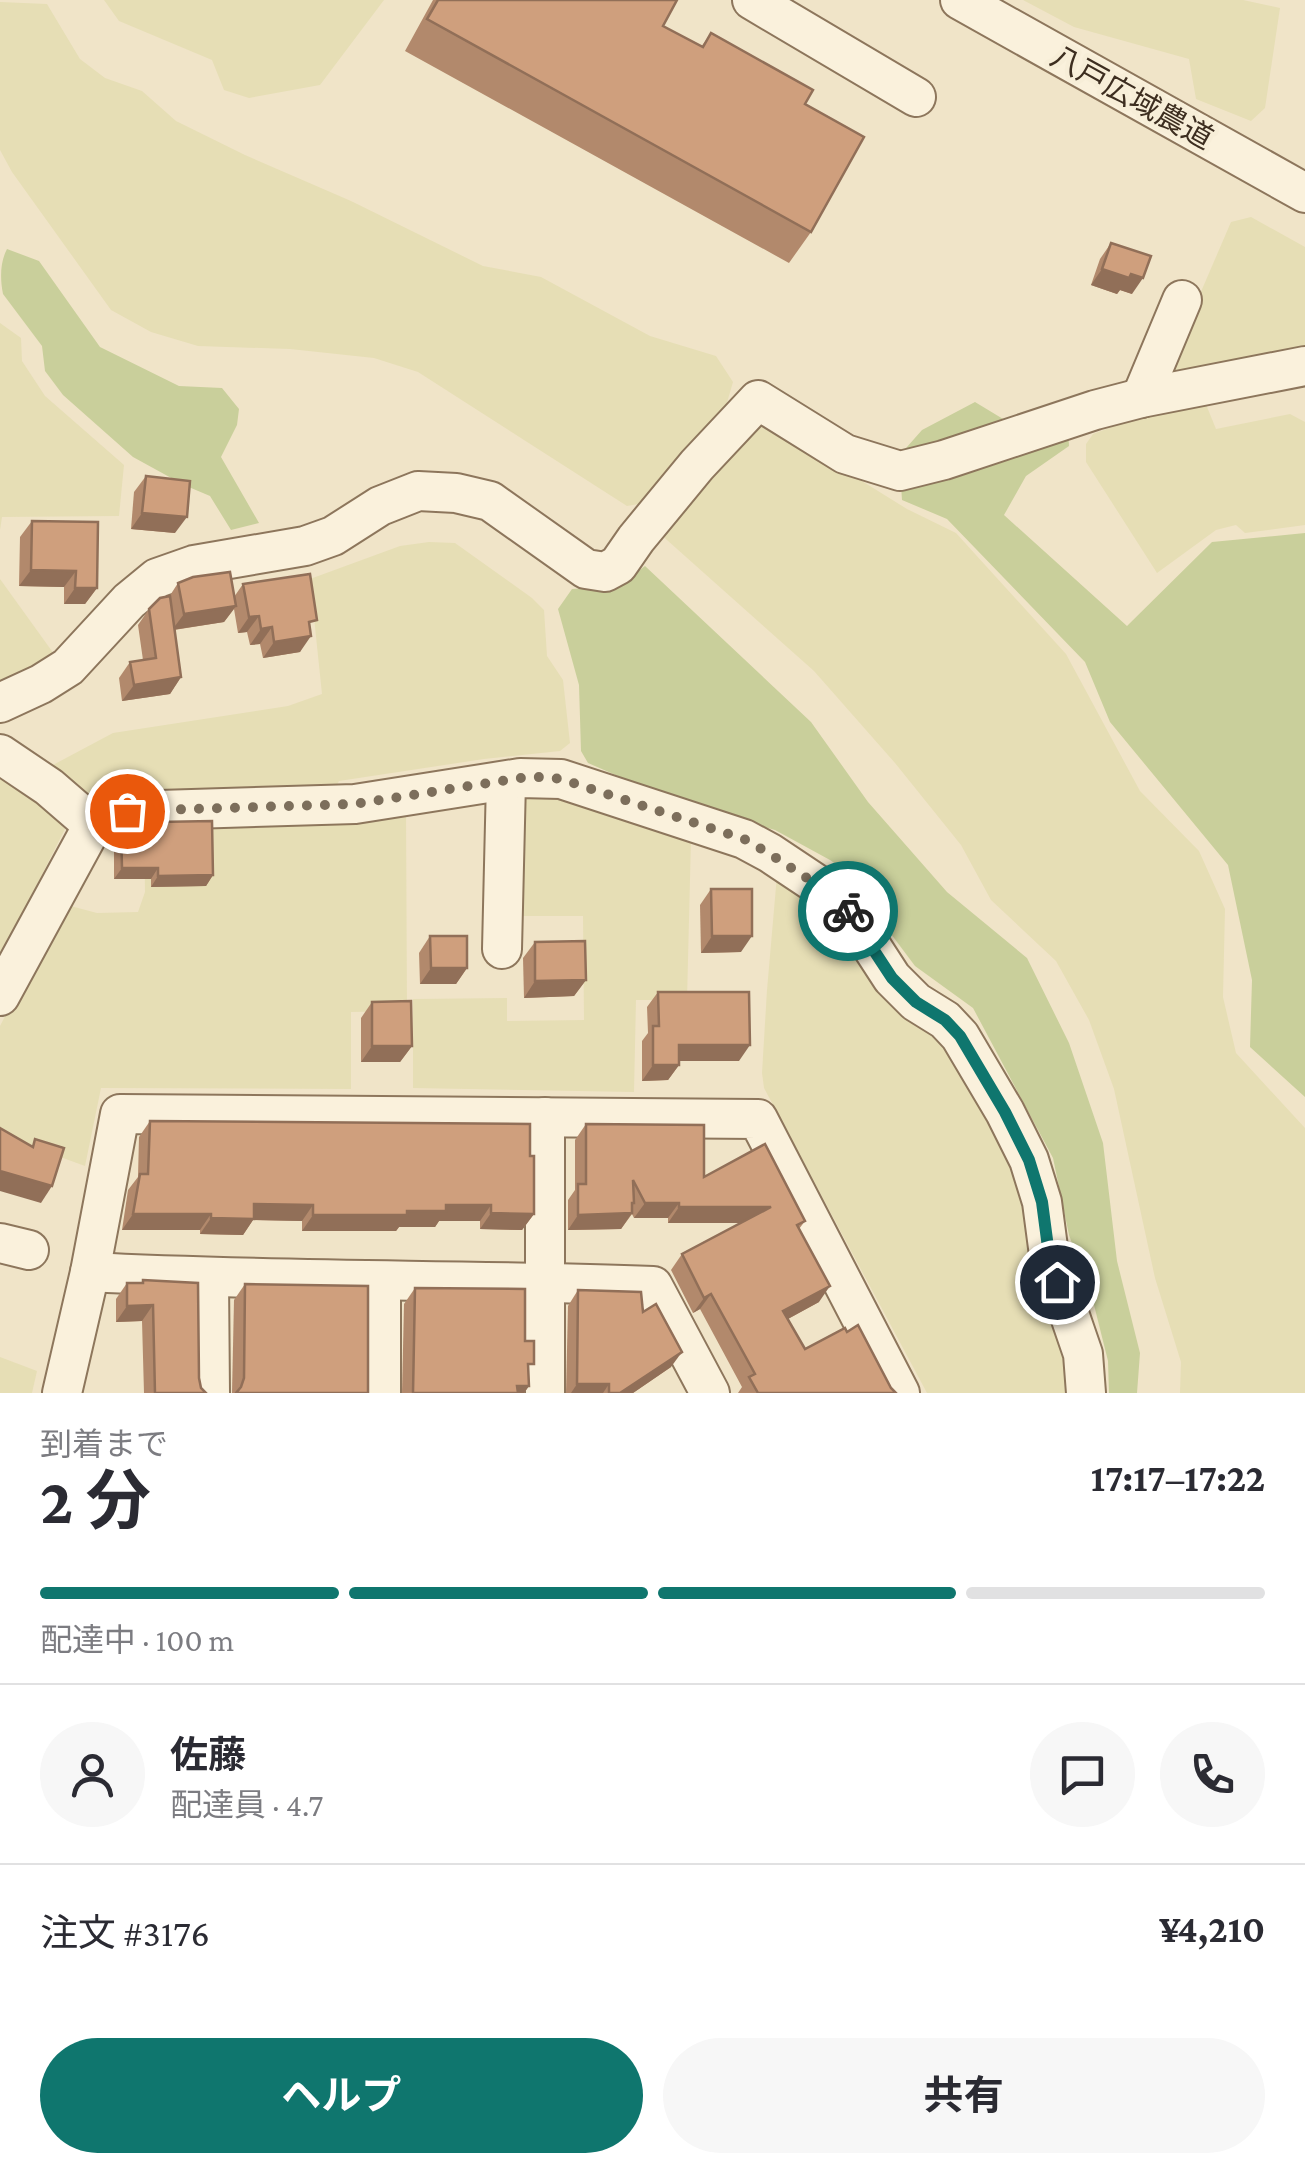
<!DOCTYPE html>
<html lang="ja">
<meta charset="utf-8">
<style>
:root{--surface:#fff;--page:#f7f7f7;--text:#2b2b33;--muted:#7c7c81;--line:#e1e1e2;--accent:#0f766e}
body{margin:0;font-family:"Crimson Pro","Noto Sans JP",serif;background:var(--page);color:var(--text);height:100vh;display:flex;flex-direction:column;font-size:38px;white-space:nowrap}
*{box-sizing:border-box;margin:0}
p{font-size:32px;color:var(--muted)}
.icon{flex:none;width:55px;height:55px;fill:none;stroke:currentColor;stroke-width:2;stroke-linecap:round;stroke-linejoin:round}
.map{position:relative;height:1393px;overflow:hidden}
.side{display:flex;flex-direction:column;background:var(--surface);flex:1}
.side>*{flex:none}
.pin{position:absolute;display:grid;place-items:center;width:85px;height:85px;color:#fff;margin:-42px;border:5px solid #fff;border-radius:50%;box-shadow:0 2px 10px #0007}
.courier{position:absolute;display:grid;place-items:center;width:100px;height:100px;margin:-50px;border:8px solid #0f766e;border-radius:50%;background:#fff;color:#222;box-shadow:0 2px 12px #0007}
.overview em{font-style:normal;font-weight:700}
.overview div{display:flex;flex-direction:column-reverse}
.overview{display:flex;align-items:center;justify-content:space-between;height:170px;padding:0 40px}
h1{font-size:65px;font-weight:700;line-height:75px}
.bar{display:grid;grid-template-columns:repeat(4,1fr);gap:15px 10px;align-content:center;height:120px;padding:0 40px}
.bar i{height:12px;border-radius:8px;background:var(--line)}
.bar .active{background:var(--accent)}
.bar p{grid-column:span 4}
.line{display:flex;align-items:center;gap:25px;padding:0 40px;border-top:2px solid var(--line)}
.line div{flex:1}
.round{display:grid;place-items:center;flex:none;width:105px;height:105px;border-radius:52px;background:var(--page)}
.action{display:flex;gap:20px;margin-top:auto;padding:20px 40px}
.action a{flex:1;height:115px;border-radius:60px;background:var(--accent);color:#fff;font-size:40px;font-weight:700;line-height:115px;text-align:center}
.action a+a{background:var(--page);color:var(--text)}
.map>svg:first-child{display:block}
</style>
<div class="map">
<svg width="1305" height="1393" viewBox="0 0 1305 1393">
<rect width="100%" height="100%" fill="#f0e4c8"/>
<!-- farmland -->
<g fill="#e6deb5">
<path d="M104 0H384L320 85 249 98 224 90 212 60 119 21Z"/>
<path d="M1023 0H1243L1280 8 1265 108 1251 121 1196 99 1189 59 1074 27Z"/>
<path d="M0 2 47 4 80 59 105 78 142 91 176 121 245 155 351 201 483 266 541 277 650 336 716 356 733 382 724 413 639 504 627 506 418 372 374 358 290 349 198 346 151 332 111 310 12 172 0 150Z"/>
<path d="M1251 217 1305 247V357L1183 379 1166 373 1231 222Z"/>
<path d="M0 323 21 338 22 361 45 396 124 465 119 516 2 517 0 530Z"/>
<path d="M1205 402 1216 429 1290 414 1305 422V525L1245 533 1236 525 1216 530 1157 573 1086 462V444L1093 434 1160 409Z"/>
<path d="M754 420 828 460 907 509 956 533 1066 654 1140 791 1199 851 1225 909 1223 997 1236 1053 1305 1128V1393H1180L1181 1362 1155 1278 1114 1089 1089 1020 1056 961 991 900 961 845 895 763 814 671 658 532Z"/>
<path d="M429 542 455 543 532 598 544 610 547 656 563 680 570 743 560 751 484 759 339 781 336 787 299 791 202 790 199 795 138 793 88 801 51 766 113 733 288 706 322 694 310 579 400 546Z"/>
<path d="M0 579 54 654 0 682Z"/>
<path d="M0 778 32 798 66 827 0 958Z"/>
<path d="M539 788 691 839 687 1000H636L634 1092 413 1088V999L507 998V1021L584 1020 583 916H517L518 791Z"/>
<path d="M406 809 407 1011 351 1012V1089L101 1088 85 1166 0 1135V1026L63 904 97 913 138 912 145 892 144 823Z"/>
<path d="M777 875 820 903 936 1030 969 1075 1020 1178 1075 1393H927L764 1088 762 1073 767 990Z"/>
<path d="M0 1357 37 1371 32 1393H0Z"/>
</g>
<!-- green -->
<g fill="#c9cf9b">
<path d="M7 249 39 261 100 347 179 386 222 388 239 409 237 425 221 457 259 523 231 530 210 496 184 485 133 457 63 395 45 371 42 346 3 294C0 279 0 262 7 249Z"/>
<path d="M975 402 1013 425 1068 426 1069 446 1026 476 1004 515 1127 626 1212 542 1305 533V1097L1250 1047 1252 980 1228 865 1110 722 1085 662 947 519 902 500 899 456 922 430Z"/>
<path d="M645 566 811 722 868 802 947 892 1027 958 1069 1043 1103 1143 1117 1261 1140 1353 1137 1393H1109L1108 1361 1094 1305 1069 1235 1053 1158 973 1008 915 966 885 926 884 898 830 860 775 830 680 803 588 763 581 751 579 685 558 609 572 589 619 586Z"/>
</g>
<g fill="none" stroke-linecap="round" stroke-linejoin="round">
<!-- minor casing -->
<g stroke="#8d765c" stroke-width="42">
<g id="minor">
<path d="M752 0 916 97"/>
<path d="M960 0 1305 193"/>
<path d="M1141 398 1182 300"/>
<path d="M0 703 41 684 68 667 129 601 157 578 194 565 305 546 333 536 380 506 418 491 456 493 490 501 586 569 605 572 618 565 636 539 697 465 758 400 845 454 900 471 944 460 1095 410 1141 398 1305 366"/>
<path d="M0 754 49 787 93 825"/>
<path d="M502 949 506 781"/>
<path d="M0 996 93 825 105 816 127 811 355 804 520 778 561 779 744 839 770 853 842 901 892 978 916 1002 945 1020 960 1036 1005 1112 1029 1160 1042 1202 1049 1255 1083 1354 1086 1393"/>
<path d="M0 1243 29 1250"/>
<path d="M90 1272C278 1282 465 1279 653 1286L710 1393"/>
<path d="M209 1279 210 1393"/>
<path d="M62 1393 90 1272 120 1114 758 1119 900 1393"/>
<path d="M381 1393V1282"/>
<path d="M545 1393V1117"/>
</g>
</g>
<!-- minor -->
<use href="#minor" stroke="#faf1dc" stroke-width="38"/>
</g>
<!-- wall -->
<g fill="#b2896c">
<path d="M433 0H677L663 26 701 47 711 33 805 104 811 232 789 263 405 51Z"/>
<path d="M1111 243 1132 294 1120 290 1117 294 1091 285 1100 259Z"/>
<path d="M146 476 175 533 131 529 134 492Z"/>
<path d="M32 521 97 588 85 604H64V587L19 586 20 537Z"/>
<path d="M178 583 234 597 243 584 310 630 300 652 263 658 260 644 250 645 247 632 238 633 234 609 224 622 174 630 181 677 170 694 122 701 119 678 130 662 143 660 138 625 149 609 169 597Z"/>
<path d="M158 822 213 875 206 886 151 887V879H114V837L121 827H155Z"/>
<path d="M711 889 741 952 701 953 700 905Z"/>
<path d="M430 936 467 968 456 984H420L419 953Z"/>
<path d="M535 942 586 980 574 996 524 998 523 958Z"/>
<path d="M658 992 739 1061H679V1065L668 1080 642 1081V1041L648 1033 647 1007Z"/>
<path d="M372 1002 412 1046 400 1062H361V1018Z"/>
<path d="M150 1121 530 1156 534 1214 522 1230 480 1229V1221H439L435 1227H399L396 1231H302V1221L253 1220 243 1235 200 1234V1230H122L128 1190 138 1177 139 1137Z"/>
<path d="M586 1124 805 1221 799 1229 819 1302 788 1319 805 1349 891 1388 896 1393H738L742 1387 700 1309 693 1313 671 1270 682 1254 741 1223H668V1218H634L632 1214 621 1229 568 1230V1200L575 1190V1140Z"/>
<path d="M143 1280 199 1378 201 1388 206 1393H144L142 1321 116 1322V1299L127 1283H141Z"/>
<path d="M245 1284 368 1393H232L234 1300Z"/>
<path d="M415 1288 525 1341 529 1386 524 1393H402L404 1304Z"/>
<path d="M578 1290 643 1312 671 1367 633 1393H566L568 1306Z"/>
</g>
<!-- shaded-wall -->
<g fill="#916f58">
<path d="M1102 269 1131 274 1143 278 1132 294 1120 290 1117 294 1091 285Z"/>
<path d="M142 513 187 517 175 533 131 529Z"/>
<path d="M31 570 76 571 64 587 19 586Z"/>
<path d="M75 588H97L85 604H64Z"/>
<path d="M236 606 224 622 172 630 184 614Z"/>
<path d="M259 616 247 632 238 633 249 617Z"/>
<path d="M272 627 260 644 250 645 261 629Z"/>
<path d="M311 636 300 652 263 658 274 642Z"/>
<path d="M181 677 170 694 122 701 134 685Z"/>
<path d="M122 868H158L151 879H114Z"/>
<path d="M213 875 206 886 151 887 158 876Z"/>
<path d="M712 936H752L741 952 701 953Z"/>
<path d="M431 968H467L456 984H420Z"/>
<path d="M586 980 574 996 524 998 535 981Z"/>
<path d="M679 1045H750L739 1061H668Z"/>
<path d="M372 1046H412L400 1062H361Z"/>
<path d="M653 1065H679L668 1080 642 1081Z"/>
<path d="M0 1171 52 1186 41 1203 0 1191Z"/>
<path d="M634 1203 627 1213H632L621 1229 568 1230 578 1215 596 1213Z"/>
<path d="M645 1203H679L668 1218H634Z"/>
<path d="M254 1204 313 1205 302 1221 253 1220 243 1235 200 1234 211 1218Z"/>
<path d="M446 1205H491L480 1221H439L435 1227H399L396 1231H302L313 1215 407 1211Z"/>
<path d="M679 1207H771L760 1223H668Z"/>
<path d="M491 1213 534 1214 522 1230 480 1229Z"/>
<path d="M133 1214H211L200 1230H122Z"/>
<path d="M830 1286 819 1302 773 1327 783 1311Z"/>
<path d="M711 1294 700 1309 693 1313 704 1298Z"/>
<path d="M153 1305 142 1321 116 1322 127 1306Z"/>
<path d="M682 1352 671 1367 633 1393H620Z"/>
<path d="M577 1384H609L603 1393H571Z"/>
<path d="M517 1386H529L524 1393H513Z"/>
</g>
<!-- building -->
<g fill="#cf9f7d" stroke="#916f58" stroke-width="2.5">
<path d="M438 0H677L663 26 703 47 711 33 813 90 805 104 864 137 811 232 427 19Z"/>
<path d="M1111 243 1151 256 1143 278 1131 274 1129 278 1102 269Z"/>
<path d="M146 476 190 481 187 517 142 513Z"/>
<path d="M32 521 98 522 97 588H75L76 571 31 570Z"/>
<path d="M230 572 236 606 184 614 178 583 193 577Z"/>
<path d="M310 574 317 620 309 622 311 636 274 642 272 627 261 629 259 616 249 617 243 584Z"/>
<path d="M170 596 181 677 134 685 130 662 156 658 149 609 160 598Z"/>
<path d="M212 821 213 875 158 876V868H122L121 827H158V822Z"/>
<path d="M711 889H752V936H712Z"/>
<path d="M430 936H467V968H431Z"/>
<path d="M585 941 586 980 535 981V942Z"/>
<path d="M658 992H749L750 1045H679V1065H653V1026H659Z"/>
<path d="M411 1001 412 1046H372V1002Z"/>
<path d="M150 1121 530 1124V1156H534V1214L491 1213V1205H446V1211H407V1215H313V1205L254 1204V1219L211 1218V1214H133L140 1174H148Z"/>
<path d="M586 1124 704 1125V1177L765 1144 805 1221 797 1225 830 1286 783 1311 805 1349 845 1328 847 1332 858 1325 891 1388 896 1393H758L749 1377 755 1374 711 1294 704 1298 682 1254 771 1207H679V1203H645L633 1180 634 1203H632V1213L578 1215V1184H586Z"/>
<path d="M0 1128 33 1147 35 1139 64 1148 52 1186 0 1171Z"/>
<path d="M143 1280 198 1283 199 1378 201 1388 206 1393H155L153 1305 127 1306V1283H143Z"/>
<path d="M245 1284 368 1286V1393H236L241 1387 244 1378Z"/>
<path d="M415 1288 525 1289V1341H534V1364H528L529 1386H517L518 1393H413Z"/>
<path d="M578 1290 641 1292 643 1312 656 1304 682 1352 620 1393H609V1384H577Z"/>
</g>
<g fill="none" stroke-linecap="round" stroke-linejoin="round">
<!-- done -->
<path stroke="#7c6e5b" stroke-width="10" stroke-dasharray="0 18" d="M127 811 355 804 520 778 541 777 561 779 744 839 770 854 842 901 848 911"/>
<!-- route -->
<path stroke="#0f766e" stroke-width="12" d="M848 911 892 978 916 1002 945 1020 960 1036 1005 1112 1029 1160 1042 1202 1049 1255 1057 1282"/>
</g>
<g text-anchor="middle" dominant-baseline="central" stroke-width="9" stroke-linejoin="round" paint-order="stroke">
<!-- street labels -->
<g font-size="30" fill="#3d2e20" stroke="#f7eed8">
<text transform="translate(1132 97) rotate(29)">八戸広域農道</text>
</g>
</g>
</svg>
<div class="pin" style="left:127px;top:811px;background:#ea580c"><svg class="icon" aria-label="bag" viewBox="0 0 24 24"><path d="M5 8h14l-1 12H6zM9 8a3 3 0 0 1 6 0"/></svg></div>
<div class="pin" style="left:1057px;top:1282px;background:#1f2937"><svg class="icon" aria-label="home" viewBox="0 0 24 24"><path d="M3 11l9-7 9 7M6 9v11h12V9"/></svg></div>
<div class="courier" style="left:848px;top:911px"><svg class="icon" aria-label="bike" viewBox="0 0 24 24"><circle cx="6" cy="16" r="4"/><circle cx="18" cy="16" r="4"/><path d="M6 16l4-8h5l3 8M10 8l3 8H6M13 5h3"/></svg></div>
</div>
<section class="side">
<div class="overview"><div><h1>2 分</h1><p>到着まで</p></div><em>17:17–17:22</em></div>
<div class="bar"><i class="active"></i><i class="active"></i><i class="active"></i><i></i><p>配達中 · 100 m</p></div>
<div class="line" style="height:180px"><a class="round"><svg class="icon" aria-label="person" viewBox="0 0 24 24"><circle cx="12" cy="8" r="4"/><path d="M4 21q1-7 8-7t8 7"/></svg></a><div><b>佐藤</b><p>配達員 · 4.7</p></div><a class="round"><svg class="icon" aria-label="chat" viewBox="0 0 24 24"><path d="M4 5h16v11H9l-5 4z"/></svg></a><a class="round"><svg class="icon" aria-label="phone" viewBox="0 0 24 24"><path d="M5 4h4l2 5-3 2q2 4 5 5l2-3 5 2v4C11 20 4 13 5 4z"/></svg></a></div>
<div class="line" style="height:130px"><div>注文 #3176</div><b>¥4,210</b></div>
<div class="action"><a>ヘルプ</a><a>共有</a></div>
</section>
